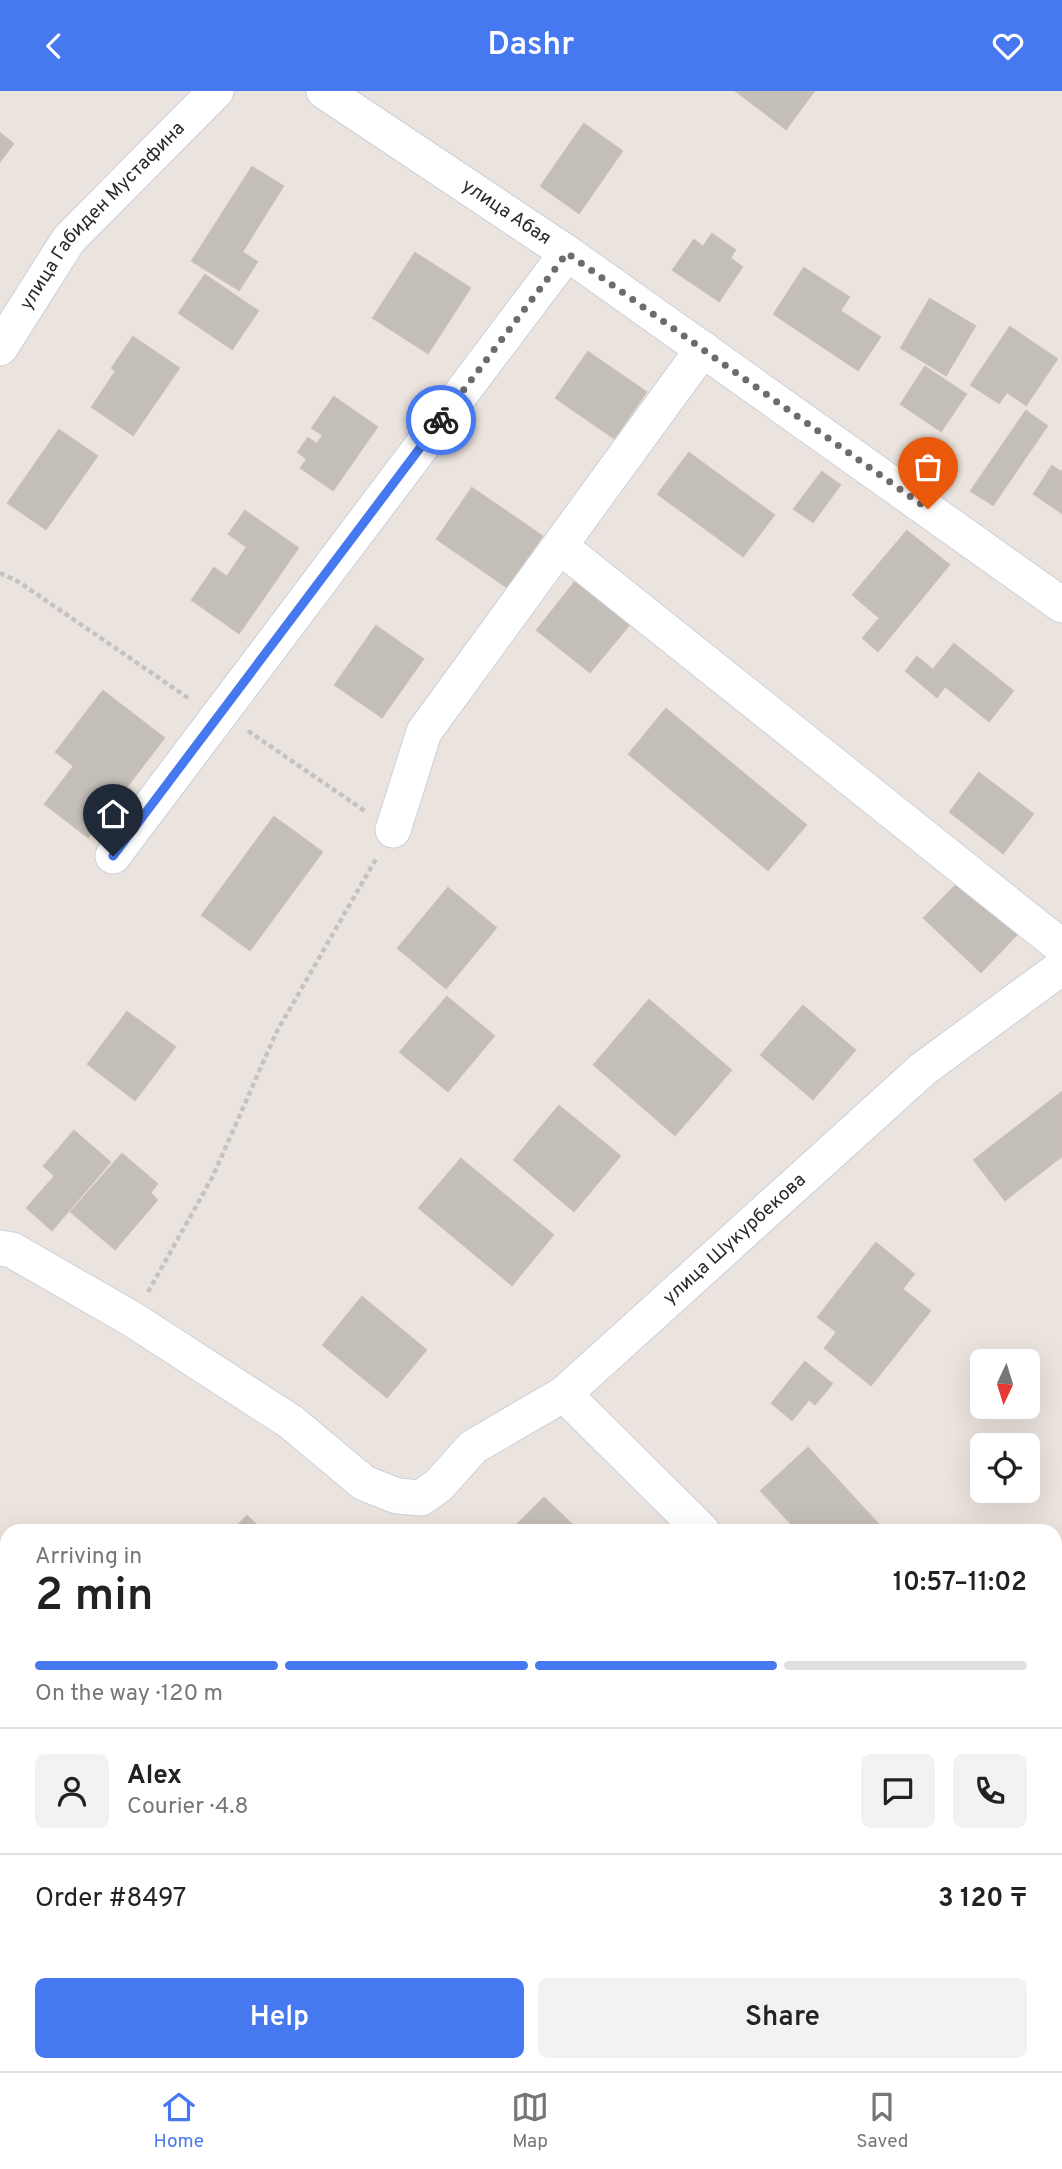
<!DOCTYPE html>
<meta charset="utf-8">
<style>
:root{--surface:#fff;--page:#f2f2f2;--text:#222;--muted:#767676;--line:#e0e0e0;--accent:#4679ef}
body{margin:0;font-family:Overpass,sans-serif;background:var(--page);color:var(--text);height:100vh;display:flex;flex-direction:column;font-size:26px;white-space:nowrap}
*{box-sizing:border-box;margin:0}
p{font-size:23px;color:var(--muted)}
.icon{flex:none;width:38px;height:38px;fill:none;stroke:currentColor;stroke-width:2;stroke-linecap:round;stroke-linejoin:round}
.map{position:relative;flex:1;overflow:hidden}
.drawer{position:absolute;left:0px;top:1433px;width:1062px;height:548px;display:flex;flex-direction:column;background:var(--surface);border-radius:21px 21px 0 0;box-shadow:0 7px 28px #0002}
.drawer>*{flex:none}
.needle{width:46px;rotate:184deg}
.fabs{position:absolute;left:970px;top:1258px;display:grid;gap:14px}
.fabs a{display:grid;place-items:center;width:70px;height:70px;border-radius:10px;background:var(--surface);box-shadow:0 7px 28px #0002;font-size:35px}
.pin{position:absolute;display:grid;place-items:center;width:60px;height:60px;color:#fff;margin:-72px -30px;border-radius:50% 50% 50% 0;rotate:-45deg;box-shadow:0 0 7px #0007}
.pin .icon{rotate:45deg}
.courier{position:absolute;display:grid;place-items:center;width:70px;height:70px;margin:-35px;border:5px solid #4679ef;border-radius:50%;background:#fff;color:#222;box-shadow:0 2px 9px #0007}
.summary em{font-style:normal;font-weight:600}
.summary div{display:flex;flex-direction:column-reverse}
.summary{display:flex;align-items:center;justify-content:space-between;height:119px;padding:0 35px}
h1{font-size:46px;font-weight:600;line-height:52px}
.bar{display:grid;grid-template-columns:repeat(4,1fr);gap:10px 7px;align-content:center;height:84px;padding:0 35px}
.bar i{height:9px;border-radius:5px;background:var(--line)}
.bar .selected{background:var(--accent)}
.bar p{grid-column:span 4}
.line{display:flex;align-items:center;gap:18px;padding:0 35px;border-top:2px solid var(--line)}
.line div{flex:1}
.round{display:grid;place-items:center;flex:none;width:74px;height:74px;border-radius:10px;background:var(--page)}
.button{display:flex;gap:14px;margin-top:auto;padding:14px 35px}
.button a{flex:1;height:80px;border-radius:10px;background:var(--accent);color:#fff;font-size:28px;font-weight:600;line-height:80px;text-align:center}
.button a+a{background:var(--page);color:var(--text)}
header{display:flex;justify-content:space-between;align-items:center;height:91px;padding:0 35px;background:var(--accent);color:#fff;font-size:32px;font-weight:600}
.menu{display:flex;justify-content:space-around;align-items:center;height:98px;border-top:2px solid var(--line);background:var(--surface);font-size:19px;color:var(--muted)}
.menu a{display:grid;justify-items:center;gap:4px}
.menu .selected{color:var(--accent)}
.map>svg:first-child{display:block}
</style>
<header><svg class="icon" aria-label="back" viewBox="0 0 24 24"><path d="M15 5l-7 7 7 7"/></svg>Dashr<svg class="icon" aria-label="heart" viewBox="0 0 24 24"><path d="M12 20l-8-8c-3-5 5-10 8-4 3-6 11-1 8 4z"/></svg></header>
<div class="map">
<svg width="1062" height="1980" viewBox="0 0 1062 1980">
<rect width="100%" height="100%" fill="#ebe3dd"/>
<!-- building -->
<g fill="#c4beb8" stroke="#c6bfb6" stroke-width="2">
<path d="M736 0H814L786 38Z"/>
<path d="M584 33 622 60 579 122 541 95Z"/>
<path d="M0 42 13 53 0 70Z"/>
<path d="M252 76 283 95 242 161 257 171 239 199 192 170Z"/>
<path d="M712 143 735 159 730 167 742 176 719 210 673 179 694 149 703 156Z"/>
<path d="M415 162 470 197 428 262 373 227Z"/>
<path d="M804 177 849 206 840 220 880 246 858 279 774 223Z"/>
<path d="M205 184 258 220 232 258 179 222Z"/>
<path d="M930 208 975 235 946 284 901 257Z"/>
<path d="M1010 236 1057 268 1026 314 1007 301 999 312 971 294Z"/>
<path d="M133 246 179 277 133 344 92 316 116 280 112 277Z"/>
<path d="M588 261 646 301 614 347 556 307Z"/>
<path d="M925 276 966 303 941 340 901 313Z"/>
<path d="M334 306 377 336 333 399 301 377 307 368 298 361 308 347 317 353 323 344 312 337Z"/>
<path d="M1026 320 1047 335 993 414 971 400Z"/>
<path d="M59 339 97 365 46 438 8 412Z"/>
<path d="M689 362 774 424 743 465 658 403Z"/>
<path d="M1052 375 1061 381 1062 379V422L1034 403Z"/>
<path d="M822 381 840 394 813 431 794 418Z"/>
<path d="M472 397 542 445 507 496 437 448Z"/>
<path d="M245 420 298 457 239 542 192 509 214 477 227 486 247 456 229 443Z"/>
<path d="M907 440 949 474 878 560 863 547 880 527 853 504Z"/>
<path d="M575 491 629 534 590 581 537 539Z"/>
<path d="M376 535 423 568 382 626 335 594Z"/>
<path d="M954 553 1013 600 989 630 945 595 937 606 906 580 917 566 933 579Z"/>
<path d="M103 600 164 647 88 746 45 713 74 675 56 661Z"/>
<path d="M666 618 806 734 768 779 629 663Z"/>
<path d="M979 682 1033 723 1003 762 950 721Z"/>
<path d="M274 726 322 761 250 859 202 824Z"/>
<path d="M965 785 1021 839 981 881 924 827Z"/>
<path d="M448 797 496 837 446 897 398 857Z"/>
<path d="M447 906 494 945 448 1000 400 961Z"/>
<path d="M649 909 731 979 675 1044 594 974Z"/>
<path d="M803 915 855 959 813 1008 761 964Z"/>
<path d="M127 921 175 956 135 1009 88 973Z"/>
<path d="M1062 1001V1065L1005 1109 974 1069Z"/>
<path d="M559 1015 620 1065 574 1120 514 1069Z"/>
<path d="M74 1040 110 1071 52 1139 27 1117 55 1085 44 1075Z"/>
<path d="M122 1063 157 1093 150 1102 157 1109 115 1158 71 1121Z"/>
<path d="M461 1068 553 1144 512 1194 419 1117Z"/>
<path d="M876 1152 914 1183 902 1198 930 1220 871 1294 825 1257 837 1241 818 1226Z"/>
<path d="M362 1206 426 1259 387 1306 323 1254Z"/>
<path d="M805 1271 832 1293 815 1313 809 1308 792 1329 772 1312Z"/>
<path d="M808 1357 880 1435 875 1440H798L761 1400Z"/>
<path d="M544 1407 578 1439 576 1440H511Z"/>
<path d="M247 1425 263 1440H232Z"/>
<path d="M1062 1620V1679L1055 1685V1626Z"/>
<path d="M1062 1686V1712L1055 1704V1692Z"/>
<path d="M1055 1866 1062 1874V1929L1055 1934Z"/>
<path d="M1062 1959V1977L1055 1969V1965Z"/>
<path d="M374 1974H454L448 1980H380Z"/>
<path d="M613 1974H664L670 1980H615L611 1976Z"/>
</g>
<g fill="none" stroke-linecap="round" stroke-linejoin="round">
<!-- minor casing -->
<g stroke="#cbd0db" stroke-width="37">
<g id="minor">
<path id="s1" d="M324 0 567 162 1062 514"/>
<path id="s2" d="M0 257 69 148 216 0"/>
<path d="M561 456 1062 856"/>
<path d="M393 739 424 641 703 258"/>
<path d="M113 765 567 162"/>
<path d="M0 1157 12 1159 132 1228 291 1331 364 1392 397 1405 421 1407 439 1394 473 1356 564 1303"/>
<path id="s3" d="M702 1440 564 1303 923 978 1062 876"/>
<path d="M1055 1808 1062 1815"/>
<path d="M503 1980 509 1974"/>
</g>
</g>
<!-- path -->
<g stroke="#c3c3c3" stroke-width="4.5" stroke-dasharray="5 3.5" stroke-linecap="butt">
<path d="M0 482 19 491 191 609"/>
<path d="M248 640 365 720"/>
<path d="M148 1201 213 1085 276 942 377 766"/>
</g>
<!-- minor -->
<use href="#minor" stroke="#fff" stroke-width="35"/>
</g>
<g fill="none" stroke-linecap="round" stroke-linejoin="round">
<!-- done -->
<path stroke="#6e6b69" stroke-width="7" stroke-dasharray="0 12.6" d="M441 329 567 162 928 418"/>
<!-- route -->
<path stroke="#4679ef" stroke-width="9" d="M113 765 441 329"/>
</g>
<g text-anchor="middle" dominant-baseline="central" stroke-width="5" stroke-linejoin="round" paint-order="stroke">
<!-- street labels -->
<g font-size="19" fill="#2a2a2a" stroke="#fff">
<text stroke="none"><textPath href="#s1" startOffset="219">улица Абая</textPath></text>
<text stroke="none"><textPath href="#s2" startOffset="168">улица Габиден Мустафина</textPath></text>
<text stroke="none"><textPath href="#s3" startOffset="425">улица Шукурбекова</textPath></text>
</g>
</g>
</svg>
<div class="fabs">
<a><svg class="needle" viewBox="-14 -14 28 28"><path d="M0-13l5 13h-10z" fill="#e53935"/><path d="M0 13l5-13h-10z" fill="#767676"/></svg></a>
<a><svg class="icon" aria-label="locate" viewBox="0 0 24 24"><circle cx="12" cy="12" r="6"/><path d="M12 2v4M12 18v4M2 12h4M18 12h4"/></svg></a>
</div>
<div class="pin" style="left:928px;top:418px;background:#ea580c"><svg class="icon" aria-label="bag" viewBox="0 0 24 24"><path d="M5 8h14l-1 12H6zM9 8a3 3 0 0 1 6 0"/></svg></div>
<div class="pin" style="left:113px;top:765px;background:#1f2937"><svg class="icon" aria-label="home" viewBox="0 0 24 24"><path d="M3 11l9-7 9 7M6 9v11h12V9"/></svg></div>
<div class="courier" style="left:441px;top:329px"><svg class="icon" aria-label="bike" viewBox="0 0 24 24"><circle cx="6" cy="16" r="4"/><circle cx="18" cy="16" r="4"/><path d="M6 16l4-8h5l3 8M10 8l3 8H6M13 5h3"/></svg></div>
<section class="drawer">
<div class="summary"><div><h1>2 min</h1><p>Arriving in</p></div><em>10:57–11:02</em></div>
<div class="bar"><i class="selected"></i><i class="selected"></i><i class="selected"></i><i></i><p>On the way · 120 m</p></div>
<div class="line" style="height:126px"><a class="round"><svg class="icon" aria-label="person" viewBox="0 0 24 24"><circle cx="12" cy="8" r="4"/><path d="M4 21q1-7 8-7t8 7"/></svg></a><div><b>Alex</b><p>Courier · 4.8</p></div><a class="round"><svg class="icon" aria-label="chat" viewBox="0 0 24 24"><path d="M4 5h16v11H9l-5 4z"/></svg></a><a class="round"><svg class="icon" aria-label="phone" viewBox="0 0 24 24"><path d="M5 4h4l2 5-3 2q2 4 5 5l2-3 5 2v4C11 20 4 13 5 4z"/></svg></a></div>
<div class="line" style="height:91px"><div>Order #8497</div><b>3 120 ₸</b></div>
<div class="button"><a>Help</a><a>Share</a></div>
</section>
</div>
<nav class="menu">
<a class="selected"><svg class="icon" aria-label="home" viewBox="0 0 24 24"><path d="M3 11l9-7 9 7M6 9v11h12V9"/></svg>Home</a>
<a><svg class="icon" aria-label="map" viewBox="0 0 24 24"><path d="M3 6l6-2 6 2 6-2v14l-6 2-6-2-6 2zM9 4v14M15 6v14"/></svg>Map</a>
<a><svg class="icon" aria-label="saved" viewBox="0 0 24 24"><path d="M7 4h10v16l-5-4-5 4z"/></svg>Saved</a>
</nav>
